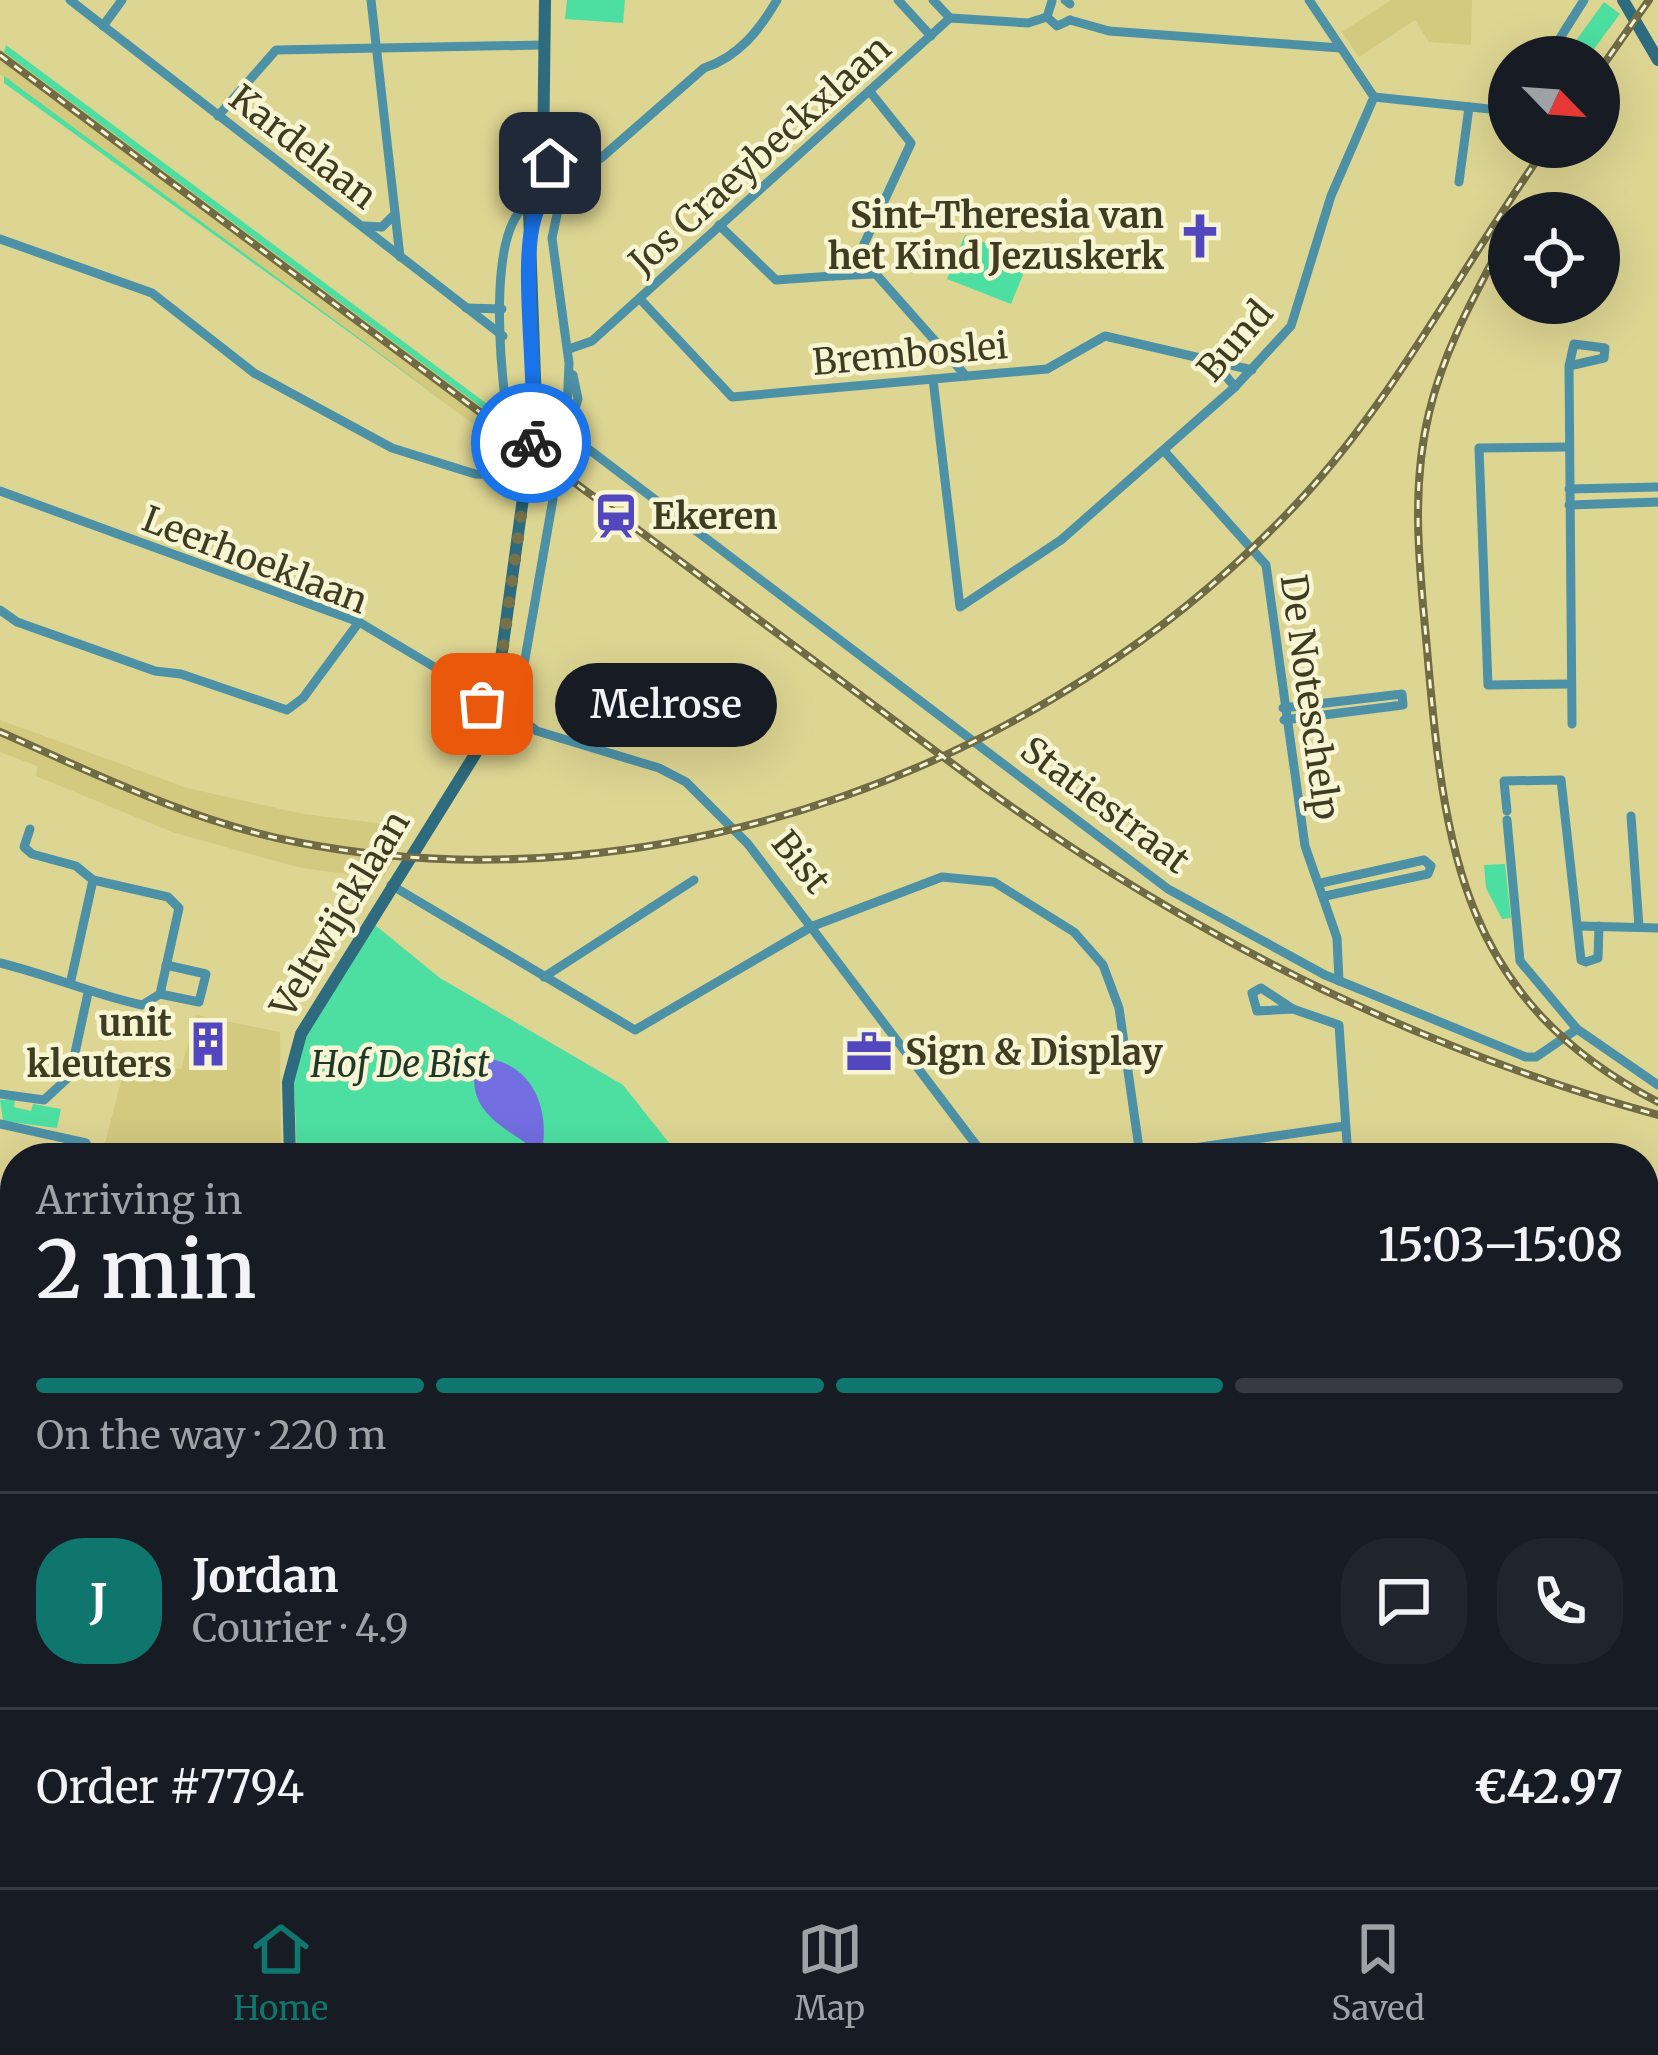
<!DOCTYPE html>
<meta charset="utf-8">
<style>
:root{--surface:#171b24;--page:#20242c;--text:#f1f3f6;--muted:#9ea1a6;--line:#363941;--accent:#0f766e}
body{margin:0;font-family:Merriweather,serif;background:var(--page);color:var(--text);height:100vh;display:flex;flex-direction:column;font-size:45px;white-space:nowrap}
*{box-sizing:border-box;margin:0}
p{font-size:39px;color:var(--muted)}
.icon{flex:none;width:66px;height:66px;fill:none;stroke:currentColor;stroke-width:2;stroke-linecap:round;stroke-linejoin:round}
.map{position:relative;flex:1;overflow:hidden}
.details{position:absolute;left:0px;top:1143px;width:1659px;height:744px;display:flex;flex-direction:column;background:var(--surface);border-radius:48px 48px 0 0;box-shadow:0 12px 48px #0002}
.details>*{flex:none}
.needle{width:78px;rotate:115deg}
.tools{position:absolute;left:1488px;top:36px;display:grid;gap:24px}
.tools a{display:grid;place-items:center;width:132px;height:132px;border-radius:50%;background:var(--surface);box-shadow:0 12px 48px #0002;font-size:60px}
.pin{position:absolute;display:grid;place-items:center;width:102px;height:102px;color:#fff;margin:-51px;border-radius:24px;box-shadow:0 6px 18px #0006}
.courier{position:absolute;display:grid;place-items:center;width:120px;height:120px;margin:-60px;border:9px solid #1a73e8;border-radius:50%;background:#fff;color:#222;box-shadow:0 3px 15px #0007}
.bubble{position:absolute;height:84px;border-radius:42px;background:var(--surface);box-shadow:0 12px 48px #0002;font-size:39px;font-weight:600;line-height:84px;text-align:center}
.summary em{font-style:normal;font-weight:600}
.summary div{display:flex;flex-direction:column-reverse}
.summary{display:flex;align-items:center;justify-content:space-between;height:204px;padding:0 36px}
h1{font-size:78px;font-weight:600;line-height:90px}
.bar{display:grid;grid-template-columns:repeat(4,1fr);gap:18px 12px;align-content:center;height:144px;padding:0 36px}
.bar i{height:15px;border-radius:9px;background:var(--line)}
.bar .active{background:var(--accent)}
.bar p{grid-column:span 4}
.line{display:flex;align-items:center;gap:30px;padding:0 36px;border-top:3px solid var(--line)}
.line div{flex:1}
.round{display:grid;place-items:center;flex:none;width:126px;height:126px;border-radius:48px;background:var(--page)}
.dock{display:flex;justify-content:space-around;align-items:center;height:168px;border-top:3px solid var(--line);background:var(--surface);font-size:33px;color:var(--muted)}
.dock a{display:grid;justify-items:center;gap:6px}
.dock .active{color:var(--accent)}
.map>svg:first-child{display:block}
</style>
<div class="map">
<svg width="1658" height="1887" viewBox="0 0 1658 1887">
<rect width="100%" height="100%" fill="#ddd592"/>
<!-- built -->
<g fill="#d3c97f">
<path d="M1391 0H1472L1471 45 1429 42 1415 20 1359 57 1342 32Z"/>
<path d="M0 49 522 436 519 458 0 74Z"/>
<path d="M0 720 187 788 303 814 402 826 381 857 395 859 383 878 370 877 301 868 172 832 36 776 37 766 0 752Z"/>
<path d="M196 1015 280 1032 281 1145 165 1144 160 1157 142 1153 140 1158H101L127 1059 181 1069Z"/>
</g>
<!-- green -->
<g fill="#4ddfa2">
<path d="M567 0H625L623 23 565 19Z"/>
<path d="M1604 2 1620 14 1588 57H1564Z"/>
<path d="M6 45 487 404 504 424 4 52Z"/>
<path d="M4 76 443 400 4 83Z"/>
<path d="M965 235 1029 260 1011 304 947 279Z"/>
<path d="M1505 864 1511 918 1502 919 1486 888 1484 865Z"/>
<path d="M375 925 440 978 623 1085 681 1158H297L294 1078 306 1037Z"/>
<path d="M0 1100H15L14 1107 31 1111 33 1104 61 1109 57 1128 3 1121Z"/>
</g>
<!-- water -->
<path fill="#736ee1" d="M491 1059C531 1067 548 1105 543 1145L557 1158C542 1158 535 1150 523 1141 494 1122 467 1105 476 1066Z"/>
<g fill="none" stroke-linecap="round" stroke-linejoin="round">
<!-- street -->
<g stroke="#4d91a7" stroke-width="9">
<path d="M70 0 503 336"/>
<path d="M371 0 400 257"/>
<path d="M898 0 931 36"/>
<path d="M933 0 950 18"/>
<path d="M1065 0 1070 4"/>
<path d="M1309 0 1374 97"/>
<path d="M1047 17 1052 1"/>
<path d="M1070 20 1109 31 1340 48"/>
<path d="M103 26 122 0"/>
<path d="M1548 57 1584 0"/>
<path d="M1374 97 1509 111"/>
<path d="M218 116 276 50 542 45"/>
<path d="M562 175 601 158 704 68C739 57 760 29 777 0"/>
<path d="M1459 182 1469 107"/>
<path d="M555 192 559 205 552 238 569 363 566 432"/>
<path d="M529 211H520C490 247 500 360 506 407L520 424 566 432"/>
<path d="M719 225 776 280 833 276 859 255 911 143 871 93"/>
<path d="M364 226 382 227 395 214"/>
<path d="M0 239 152 293 254 373 392 448 475 474 533 476 551 488 553 499 522 676 507 693"/>
<path d="M859 255 966 376"/>
<path d="M833 276 874 274"/>
<path d="M640 299 732 397 1047 369 1105 336 1252 370"/>
<path d="M466 308 502 309"/>
<path d="M569 349 592 341 950 18 1028 23 1047 17 1057 26 1070 20"/>
<path d="M1215 363 1235 387"/>
<path d="M1569 366 1574 344 1605 348 1604 358 1569 366 1572 724"/>
<path d="M933 379 960 607 1061 540 1235 387 1291 326 1331 196 1374 97"/>
<path d="M569 428 578 399 573 375"/>
<path d="M566 432 1168 889 1325 975 1526 1057H1536L1577 1029"/>
<path d="M1569 447 1479 448 1488 685 1571 684"/>
<path d="M1165 452 1266 565 1305 846 1337 938 1339 981"/>
<path d="M1569 489 1658 487"/>
<path d="M0 491 359 622 483 696"/>
<path d="M1569 505 1658 502"/>
<path d="M0 610 17 622 155 671 181 674 287 710 303 698 359 622"/>
<path d="M1283 708 1402 694 1403 705 1284 720"/>
<path d="M508 710 537 731 659 768 686 782 748 844 986 1158"/>
<path d="M1507 811 1504 781 1561 780 1581 960 1586 962 1598 958 1599 926"/>
<path d="M1631 816 1639 927"/>
<path d="M1507 820 1520 961 1577 1029 1658 1085"/>
<path d="M30 829 24 847 32 854 76 866 93 880 168 897 179 908 160 994"/>
<path d="M1321 883 1424 860 1431 866 1428 874 1325 896"/>
<path d="M391 885 635 1030 813 926 942 877 994 882 1074 932 1103 965 1119 1008 1140 1155"/>
<path d="M1579 926 1658 928"/>
<path d="M0 963C50 975 92 994 142 1005L160 994 199 1002 206 974 166 965"/>
<path d="M544 977 694 880"/>
<path d="M71 980 93 880"/>
<path d="M1293 1009 1257 1011 1252 993 1261 988 1293 1009 1339 1025 1348 1158"/>
<path d="M0 1094 44 1100 70 1076 88 993"/>
<path d="M0 1124 86 1143 91 1158"/>
<path d="M1125 1158 1345 1126"/>
<path d="M1644 1313 1658 1311"/>
<path d="M1644 1456 1658 1457"/>
<path d="M0 1529 15 1532"/>
<path d="M0 1771H15"/>
<path d="M1445 1872 1448 1887"/>
<path d="M765 1887V1872"/>
<path d="M909 1887 911 1872"/>
<path d="M1316 1887 1320 1872"/>
</g>
<!-- secondary -->
<g stroke="#2e6b7e" stroke-width="12">
<path d="M1623 0 1658 60"/>
<path d="M536 190 550 194 562 183 559 168 543 163"/>
<path d="M536 406 529 211 536 190 531 176 543 163 545 0"/>
<path d="M497 688 523 498"/>
<path d="M493 716 482 705 483 696 497 688"/>
<path d="M290 1158 288 1082 301 1034 484 740 493 716 508 710 507 693 497 688"/>
<path d="M1644 1727 1658 1630"/>
<path d="M333 1872V1887"/>
<path d="M1601 1887 1606 1872"/>
</g>
<!-- rail casing -->
<g stroke="#706b44" stroke-width="8">
<g id="rail">
<path d="M0 55 985 788C1189 935 1415 1048 1658 1115"/>
<path d="M1599 71 1649 0"/>
<path d="M1509 230C1478 289 1444 348 1429 413 1410 491 1420 571 1427 649 1444 848 1461 1000 1658 1102"/>
<path d="M0 732C96 774 192 822 296 842 657 913 1056 765 1302 498 1398 394 1464 263 1546 147"/>
</g>
</g>
<!-- rail -->
<use href="#rail" stroke="#f8f5d4" stroke-width="3" stroke-dasharray="9" stroke-linecap="butt"/>
<!-- secondary-bridge -->
<path stroke="#2e6b7e" stroke-width="12" d="M523 498 536 406"/>
</g>
<g fill="none" stroke-linecap="round" stroke-linejoin="round">
<!-- done -->
<path stroke="#777249" stroke-width="12" stroke-dasharray="0 21.6" d="M482 704 498 684 531 443"/>
<!-- route -->
<path stroke="#1a73e8" stroke-width="15" d="M531 443C540 380 516 253 538 208 544 194 554 194 562 183L559 168 550 163"/>
</g>
<!-- icons -->
<defs>
<g id="church-bare" transform="scale(3.6)"><path d="M-1.2-6h2.4v3.5h3.3v2.4h-3.3V6h-2.4V-.1h-3.3v-2.4h3.3Z" fill="#5247be" stroke="#f8f5d4" stroke-width="2.5" paint-order="stroke"/></g>
<g id="station-bare" transform="scale(3.6)"><path d="M-3-6H3Q5-6 5-4V2Q5 4 3 4L4.5 6H3L1.5 4h-3L-3 6H-4.5L-3 4Q-5 4-5 2V-4Q-5-6-3-6ZM-3.5-4v3h7v-3ZM-3.5 1v1.5H-2V1ZM2 1v1.5H3.5V1Z" fill="#5247be" stroke="#f8f5d4" stroke-width="2.5" paint-order="stroke"/></g>
<g id="building-bare" transform="scale(3.6)"><path d="M-4-6H4V6H1V3H-1V6H-4ZM-2.5-4.3h1.7v1.8h-1.7ZM.8-4.3h1.7v1.8H.8ZM-2.5-1h1.7V.8h-1.7ZM.8-1h1.7V.8H.8Z" fill="#5247be" stroke="#f8f5d4" stroke-width="2.5" paint-order="stroke"/></g>
<g id="office-bare" transform="scale(3.6)"><path d="M-6-3h4V-5.5h4V-3h4V5H-6ZM-1-4.5V-3h2v-1.5ZM-6 0V1H6V0Z" fill="#5247be" stroke="#f8f5d4" stroke-width="2.5" paint-order="stroke"/></g>
</defs>
<g fill-rule="evenodd">
<use href="#church-bare" x="1200" y="236"/>
<use href="#station-bare" x="616" y="516"/>
<use href="#building-bare" x="208" y="1044"/>
<use href="#office-bare" x="869" y="1052"/>
</g>
<g text-anchor="middle" dominant-baseline="central" stroke-width="9" stroke-linejoin="round" paint-order="stroke">
<!-- street labels -->
<g font-size="36" fill="#403c21" stroke="#f8f5d4">
<text transform="translate(303 147) rotate(38)">Kardelaan</text>
<text transform="translate(760 155) rotate(-42)">Jos Craeybeckxlaan</text>
<text transform="translate(1235 341) rotate(-49)">Bund</text>
<text transform="translate(910 354) rotate(-5)">Bremboslei</text>
<text transform="translate(255 560) rotate(21)">Leerhoeklaan</text>
<text transform="translate(1310 697) rotate(82)">De Noteschelp</text>
<text transform="translate(1105 805) rotate(37)">Statiestraat</text>
<text transform="translate(801 862) rotate(51)">Bist</text>
<text transform="translate(340 914) rotate(-59)">Veltwijcklaan</text>
</g>
<!-- poi labels -->
<g font-size="36" font-weight="bold" fill="#403c21" stroke="#f8f5d4" text-anchor="end">
<text x="1164" y="215">Sint-Theresia van<tspan x="1164" dy="41">het Kind Jezuskerk</tspan></text>
<text x="652" y="516" text-anchor="start">Ekeren</text>
<text x="172" y="1023">unit<tspan x="172" dy="41">kleuters</tspan></text>
<text x="905" y="1052" text-anchor="start">Sign &amp; Display</text>
</g>
<!-- park labels -->
<g font-size="36" font-style="italic" fill="#1e382b" stroke="#f8f5d4">
<text x="400" y="1064">Hof De Bist</text>
</g>
</g>
</svg>
<div class="tools">
<a><svg class="needle" viewBox="-14 -14 28 28"><path d="M0-13l5 13h-10z" fill="#e53935"/><path d="M0 13l5-13h-10z" fill="#9ea1a6"/></svg></a>
<a><svg class="icon" aria-label="locate" viewBox="0 0 24 24"><circle cx="12" cy="12" r="6"/><path d="M12 2v4M12 18v4M2 12h4M18 12h4"/></svg></a>
</div>
<div class="pin" style="left:482px;top:704px;background:#ea580c"><svg class="icon" aria-label="bag" viewBox="0 0 24 24"><path d="M5 8h14l-1 12H6zM9 8a3 3 0 0 1 6 0"/></svg></div>
<div class="pin" style="left:550px;top:163px;background:#1f2937"><svg class="icon" aria-label="home" viewBox="0 0 24 24"><path d="M3 11l9-7 9 7M6 9v11h12V9"/></svg></div>
<div class="courier" style="left:531px;top:443px"><svg class="icon" aria-label="bike" viewBox="0 0 24 24"><circle cx="6" cy="16" r="4"/><circle cx="18" cy="16" r="4"/><path d="M6 16l4-8h5l3 8M10 8l3 8H6M13 5h3"/></svg></div>
<div class="bubble" style="left:555px;top:663px;width:222px">Melrose</div>
<section class="details">
<div class="summary"><div><h1>2 min</h1><p>Arriving in</p></div><em>15:03–15:08</em></div>
<div class="bar"><i class="active"></i><i class="active"></i><i class="active"></i><i></i><p>On the way · 220 m</p></div>
<div class="line" style="height:216px"><b class="round" style="background:var(--accent);color:#fff">J</b><div><b>Jordan</b><p>Courier · 4.9</p></div><a class="round"><svg class="icon" aria-label="chat" viewBox="0 0 24 24"><path d="M4 5h16v11H9l-5 4z"/></svg></a><a class="round"><svg class="icon" aria-label="phone" viewBox="0 0 24 24"><path d="M5 4h4l2 5-3 2q2 4 5 5l2-3 5 2v4C11 20 4 13 5 4z"/></svg></a></div>
<div class="line" style="height:156px"><div>Order #7794</div><b>€42.97</b></div>
</section>
</div>
<nav class="dock">
<a class="active"><svg class="icon" aria-label="home" viewBox="0 0 24 24"><path d="M3 11l9-7 9 7M6 9v11h12V9"/></svg>Home</a>
<a><svg class="icon" aria-label="map" viewBox="0 0 24 24"><path d="M3 6l6-2 6 2 6-2v14l-6 2-6-2-6 2zM9 4v14M15 6v14"/></svg>Map</a>
<a><svg class="icon" aria-label="saved" viewBox="0 0 24 24"><path d="M7 4h10v16l-5-4-5 4z"/></svg>Saved</a>
</nav>
